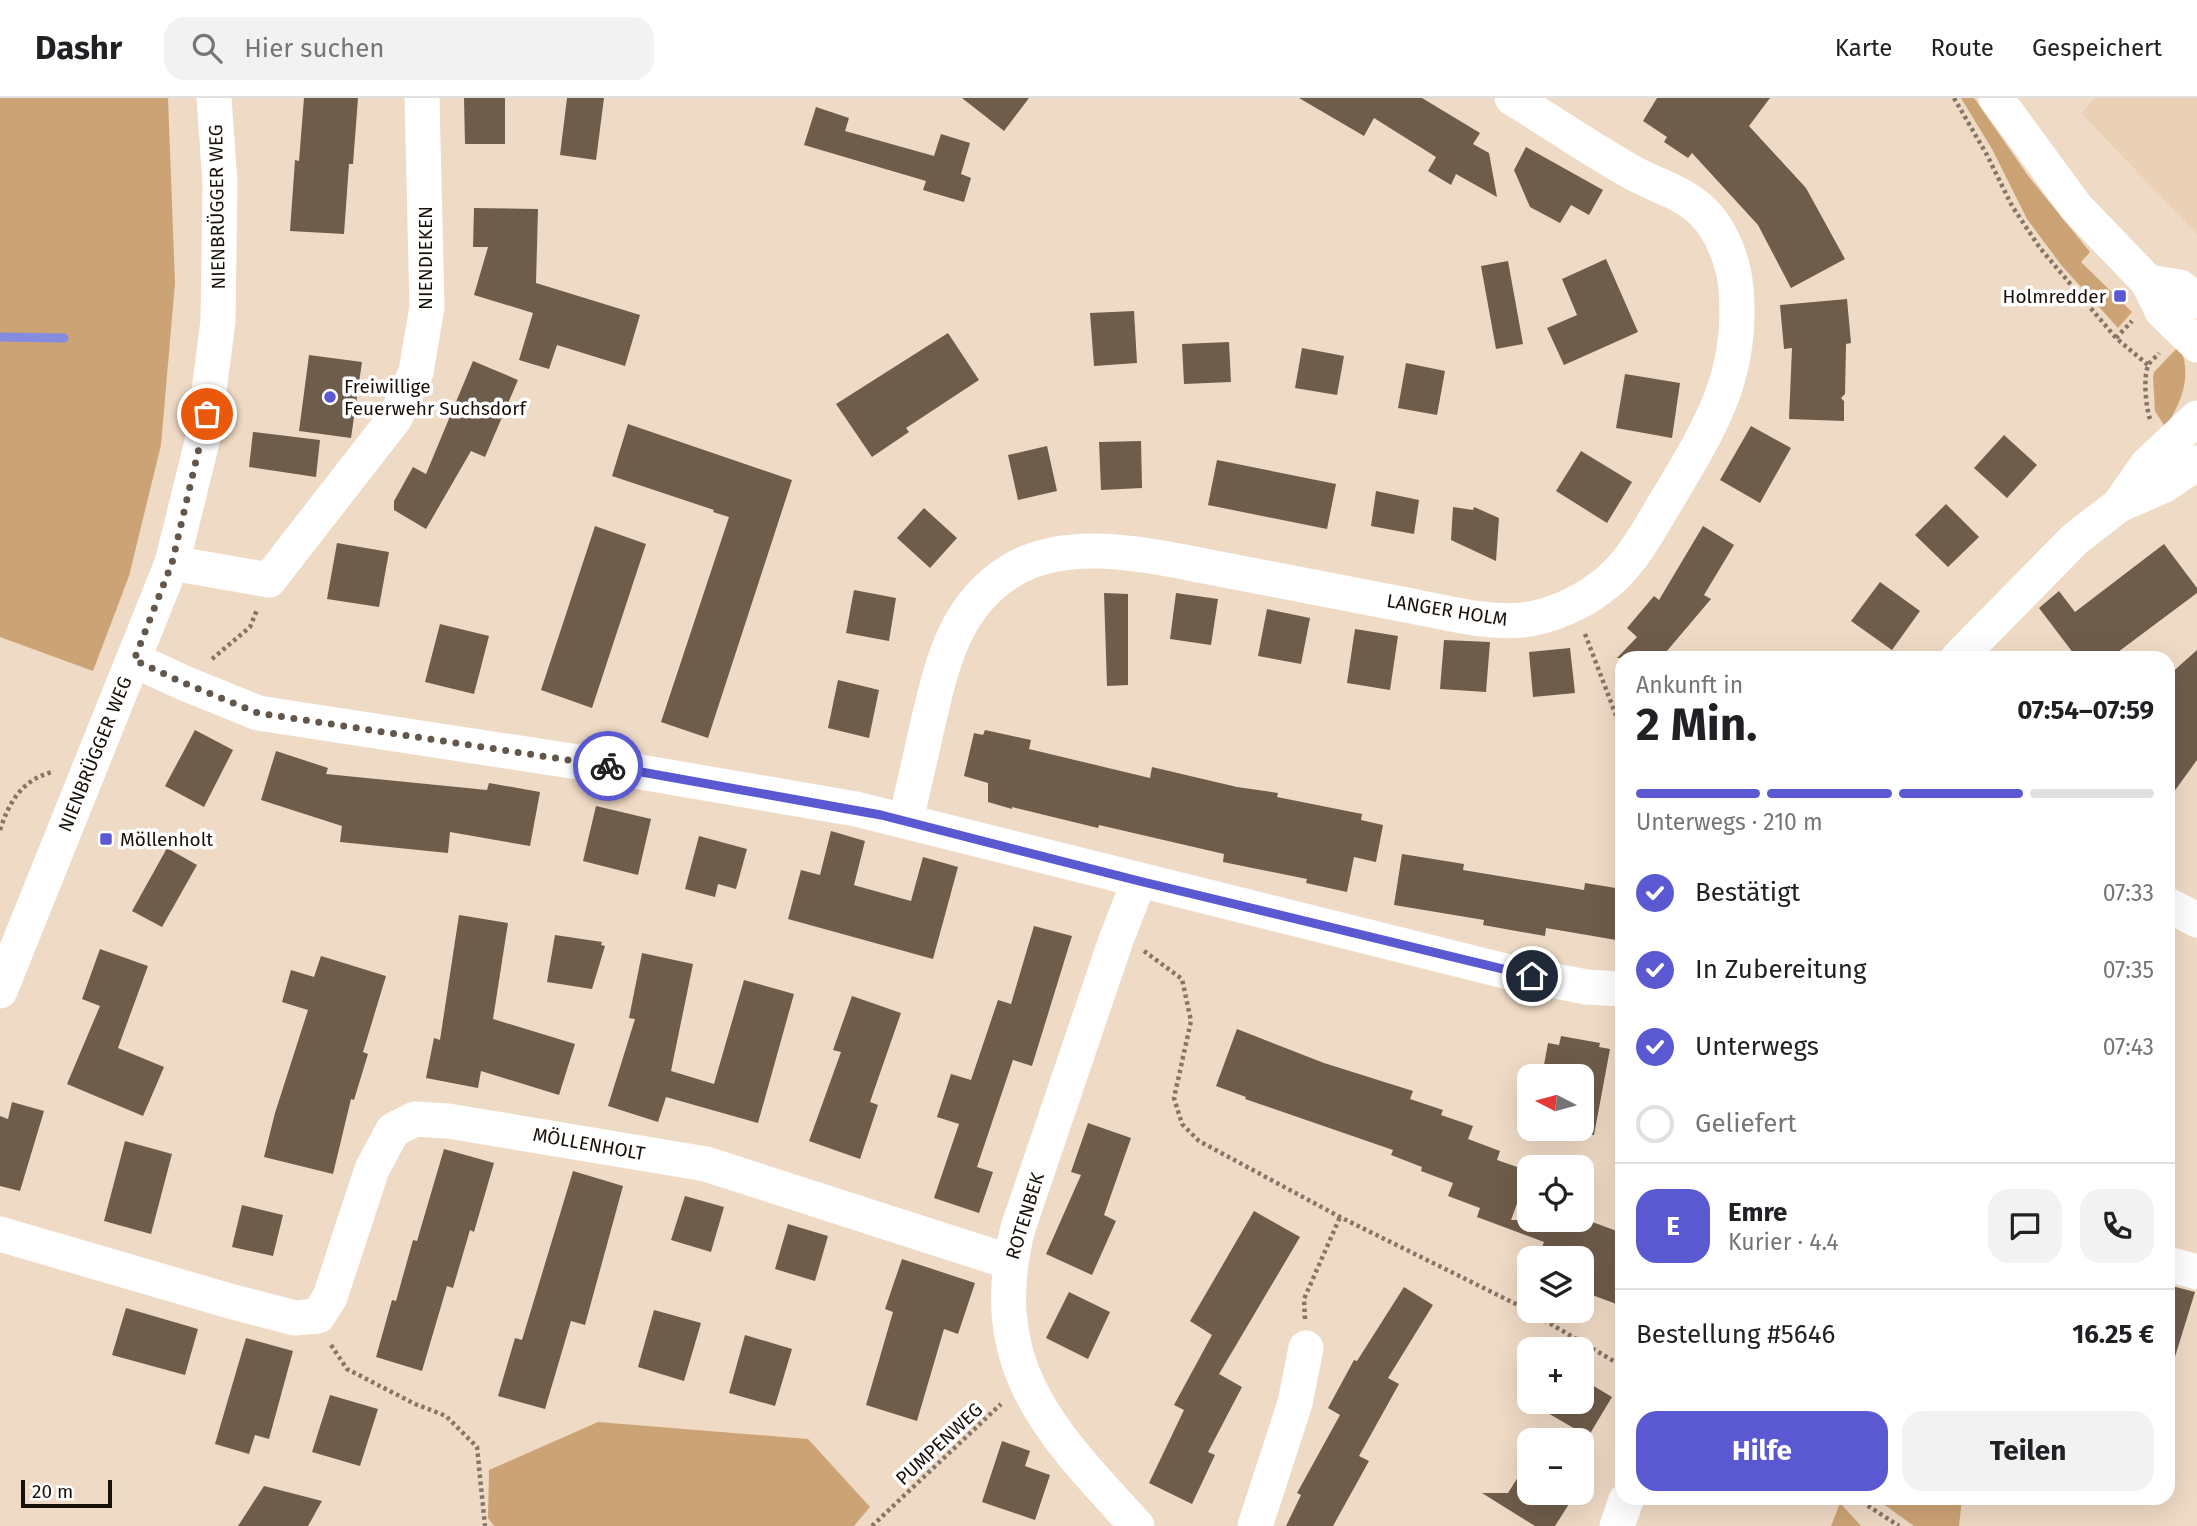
<!DOCTYPE html>
<html lang="de">
<meta charset="utf-8">
<style>
:root{--surface:#fff;--page:#f2f2f2;--text:#202124;--muted:#757577;--line:#e0e0e0;--accent:#5a59d1}
body{margin:0;font-family:"Fira Sans",sans-serif;background:var(--page);color:var(--text);height:100vh;display:flex;flex-direction:column;font-size:26px;white-space:nowrap}
*{box-sizing:border-box;margin:0}
p{font-size:23px;color:var(--muted)}
.icon{flex:none;width:38px;height:38px;fill:none;stroke:currentColor;stroke-width:2;stroke-linecap:round;stroke-linejoin:round}
.map{position:relative;flex:1;overflow:hidden}
.drawer{position:absolute;left:1615px;top:553px;width:560px;height:854px;display:flex;flex-direction:column;background:var(--surface);border-radius:21px;box-shadow:0 7px 28px #0002}
.drawer>*{flex:none}
.needle{width:46px;rotate:276deg}
.controls{position:absolute;left:1517px;top:966px;display:grid;gap:14px}
.controls a{display:grid;place-items:center;width:77px;height:77px;border-radius:14px;background:var(--surface);box-shadow:0 7px 28px #0002;font-size:35px}
.scale{position:absolute;left:21px;bottom:18px;width:91px;box-sizing:border-box;padding-left:7px;border:4px solid #18110a;border-top:0;font-size:19px;line-height:24px;white-space:nowrap;color:#18110a;-webkit-text-stroke:5px #fff;paint-order:stroke}
.pin{position:absolute;display:grid;place-items:center;width:60px;height:60px;color:#fff;margin:-30px;border:4px solid #fff;border-radius:50%;box-shadow:0 2px 7px #0007}
.courier{position:absolute;display:grid;place-items:center;width:70px;height:70px;margin:-35px;border:5px solid #5a59d1;border-radius:50%;background:#fff;color:#222;box-shadow:0 2px 9px #0007}
.head em{font-style:normal;font-weight:700}
.head div{display:flex;flex-direction:column-reverse}
.head{display:flex;align-items:center;justify-content:space-between;height:119px;padding:0 21px}
h1{font-size:46px;font-weight:700;line-height:52px}
.bar{display:grid;grid-template-columns:repeat(4,1fr);gap:10px 7px;align-content:center;height:84px;padding:0 21px}
.bar i{height:9px;border-radius:5px;background:var(--line)}
.bar .active{background:var(--accent)}
.bar p{grid-column:span 4}
.line{display:flex;align-items:center;gap:18px;padding:0 21px;border-top:2px solid var(--line)}
.line div{flex:1}
.round{display:grid;place-items:center;flex:none;width:74px;height:74px;border-radius:21px;background:var(--page)}
ol{padding:0 21px;list-style:none}
li{display:flex;align-items:center;gap:21px;height:77px}
li p{margin-inline-start:auto}
li .icon{padding:7px;border-radius:50%;background:var(--accent);color:#fff;stroke-width:4}
li:last-child{color:var(--muted)}
li i{width:38px;height:38px;border:4px solid var(--line);border-radius:50%}
.primary-button{display:flex;gap:14px;margin-top:auto;padding:14px 21px}
.primary-button a{flex:1;height:80px;border-radius:21px;background:var(--accent);color:#fff;font-size:28px;font-weight:700;line-height:80px;text-align:center}
.primary-button a+a{background:var(--page);color:var(--text)}
header{display:flex;align-items:center;gap:42px;box-sizing:border-box;height:98px;padding:0 35px;background:var(--surface);border-bottom:2px solid var(--line)}
header strong{font-size:33px}
nav{display:flex;gap:38px;margin-inline-start:auto;font-size:24px}
.search{width:490px;height:63px;background:var(--page);display:flex;align-items:center;gap:18px;box-sizing:border-box;padding:0 24px;border-radius:21px;color:var(--muted);font-size:26px}
.map>svg:first-child{display:block}
</style>
<header>
<strong>Dashr</strong>
<div class="search"><svg class="icon" aria-label="search" viewBox="0 0 24 24"><circle cx="10" cy="10" r="6"/><path d="M15 15l6 6"/></svg>Hier suchen</div>
<nav><a>Karte</a><a>Route</a><a>Gespeichert</a></nav>
</header>
<div class="map">
<svg width="2197" height="1428" viewBox="0 0 2197 1428">
<rect width="100%" height="100%" fill="#efdac5"/>
<!-- built -->
<path fill="#ead0b5" d="M2095 0H2197V136L2081 15Z"/>
<!-- green -->
<g fill="#cca375">
<path d="M0 0H168L175 185 161 347 129 478 93 573 0 539Z"/>
<path d="M1961 0H1974L2029 79 2090 154 2081 164 2132 214 2118 230 2062 168 2027 121 1992 51Z"/>
<path d="M2179 248C2193 275 2182 305 2165 329L2155 313 2153 279 2154 274Z"/>
<path d="M598 1324 808 1341 870 1409 854 1428H494L488 1420 489 1372Z"/>
<path d="M1875 1400H1962L1959 1428H1914Z"/>
<path d="M1840 1405 1861 1428H1831Z"/>
</g>
<g fill="none" stroke-linecap="round" stroke-linejoin="round">
<!-- stream -->
<path stroke="#858cdf" stroke-width="9" d="M0 239 64 240"/>
</g>
<!-- building -->
<g fill="#6f5d4b">
<path d="M304 0H358L353 66H349L344 136 290 133 295 62 299 63Z"/>
<path d="M464 0H505V46H465Z"/>
<path d="M567 0H604L596 62 560 57Z"/>
<path d="M962 0H1029L1004 33Z"/>
<path d="M1299 0H1422L1480 35 1473 46 1489 55 1497 99 1456 76 1451 87 1428 73 1436 59 1374 20 1364 38Z"/>
<path d="M1657 0H1770L1749 28 1806 90 1845 161 1791 190 1758 127 1692 55 1688 60 1664 44 1667 39 1643 23Z"/>
<path d="M816 9 849 20 845 33 934 58 941 36 970 45 961 76 971 80 964 104 923 92 926 83 804 47Z"/>
<path d="M1526 49 1603 92 1589 117 1571 107 1560 125 1530 109 1514 72Z"/>
<path d="M474 110 538 111 536 185 640 217 625 268 557 247 549 271 519 262 533 215 474 197 488 149H473Z"/>
<path d="M1606 161 1638 234 1564 267 1547 230 1577 217 1562 181Z"/>
<path d="M1508 163 1523 246 1496 251 1481 168Z"/>
<path d="M1847 201 1851 245 1846 246 1845 296 1841 300 1844 303V323L1789 321 1792 250 1784 251 1780 207Z"/>
<path d="M1134 213 1137 265 1094 268 1090 215Z"/>
<path d="M948 235 979 282 906 330 909 334 872 359 836 306Z"/>
<path d="M1229 244 1231 284 1184 286 1182 246Z"/>
<path d="M1302 250 1344 258 1337 297 1295 290Z"/>
<path d="M309 257 362 264 351 340 299 333Z"/>
<path d="M473 263 518 282 485 359 471 353 426 431 394 412V403L413 369 426 376Z"/>
<path d="M1406 265 1445 273 1437 317 1398 310Z"/>
<path d="M1625 276 1680 285 1672 340 1616 330Z"/>
<path d="M628 326 792 382 708 640 661 624 729 419 713 414 714 412 612 378Z"/>
<path d="M1751 328 1791 350 1760 405 1720 382Z"/>
<path d="M253 334 320 342 316 379 249 369Z"/>
<path d="M2004 337 2037 367 2007 400 1974 370Z"/>
<path d="M1141 343 1142 390 1101 392 1099 344Z"/>
<path d="M1047 348 1057 393 1018 402 1008 357Z"/>
<path d="M1581 353 1632 384 1607 425 1556 393Z"/>
<path d="M1217 362 1336 386 1327 431 1208 407Z"/>
<path d="M1376 393 1419 402 1414 436 1371 428Z"/>
<path d="M1946 406 1979 439 1948 469 1915 437Z"/>
<path d="M1453 409 1473 412 1474 409 1499 420 1496 463 1451 442Z"/>
<path d="M924 410 957 440 930 470 897 440Z"/>
<path d="M595 428 646 446 592 610 541 592Z"/>
<path d="M1703 428 1734 447 1704 497 1711 501 1661 560H1617L1637 539 1627 530 1654 498 1659 502Z"/>
<path d="M337 445 389 454 379 509 327 501Z"/>
<path d="M2164 446 2197 490V495L2110 560H2077L2039 510 2059 493 2075 514Z"/>
<path d="M1880 484 1920 513 1892 552 1851 523Z"/>
<path d="M854 492 896 500 889 543 846 535Z"/>
<path d="M1104 495 1128 496V587L1107 588Z"/>
<path d="M1176 495 1218 501 1211 547 1170 541Z"/>
<path d="M1267 511 1310 520 1301 566 1258 558Z"/>
<path d="M440 526 489 538 474 596 425 584Z"/>
<path d="M1355 531 1398 538 1390 592 1347 585Z"/>
<path d="M1444 542 1490 544 1486 594 1440 591Z"/>
<path d="M1570 550 1575 595 1533 599 1529 554Z"/>
<path d="M2197 552V662L2168 702V578Z"/>
<path d="M838 582 879 592 869 640 828 630Z"/>
<path d="M195 632 233 652 204 709 165 688Z"/>
<path d="M985 632 1031 642 1029 651 1150 680 1152 669 1237 689 1278 695 1277 699 1362 716 1361 722 1383 727 1376 764 1354 759 1347 794 1306 785 1307 781 1223 764 1224 756 1099 727 1098 730 1012 709V711L988 704V685L964 678 974 635 983 637Z"/>
<path d="M276 653 328 670 326 676 487 692 489 685 540 694 530 748 450 734 448 755 340 744 342 728 261 702Z"/>
<path d="M596 708 651 721 638 777 583 763Z"/>
<path d="M831 733 865 743 854 787 857 788 911 803 923 759 958 769 933 861 788 821 801 772 820 777Z"/>
<path d="M699 738 747 751 736 791 718 786 715 799 685 791Z"/>
<path d="M167 750 197 767 162 829 132 813Z"/>
<path d="M1402 756 1464 766 1463 772 1584 792 1585 785 1622 791V843L1546 830 1545 838 1483 827 1484 822 1394 807Z"/>
<path d="M459 817 508 825 493 921 575 946 559 997 481 973 478 990 426 980 434 940 440 942Z"/>
<path d="M1034 828 1072 838 1032 968 1013 962 977 1069 993 1074 979 1115 934 1100 959 1026 937 1019 951 976 971 982 998 902 1011 906Z"/>
<path d="M555 837 602 844 601 847 605 848 592 891 547 884Z"/>
<path d="M100 851 148 868 118 950 164 969 143 1018 67 986 100 908 82 901Z"/>
<path d="M642 855 693 866 671 973 714 986 744 882 794 896 758 1025 666 999 658 1024 608 1008 635 921 629 920Z"/>
<path d="M321 858 386 878 363 954 368 956 354 1002 351 1001 333 1076 264 1059 275 1015 308 912 282 904 291 872 314 879Z"/>
<path d="M852 898 901 915 870 1004 878 1007 860 1061 809 1043 841 954 833 952Z"/>
<path d="M1237 931 1324 965 1413 993 1410 1001 1443 1012 1441 1017 1473 1028 1468 1041 1500 1053 1497 1062 1529 1073 1511 1122H1587L1622 1135V1208L1592 1197 1594 1191 1582 1186V1160H1538L1544 1144 1477 1119 1480 1110 1448 1098 1453 1085 1421 1073 1422 1069 1391 1057 1393 1052 1245 1001 1246 999 1216 988Z"/>
<path d="M1561 938 1600 945 1599 949 1610 951 1594 1037 1582 1036V978H1542L1548 945 1559 947Z"/>
<path d="M12 1004 44 1013 20 1093 0 1088V1018L8 1021Z"/>
<path d="M1088 1025 1131 1040 1104 1117 1116 1123 1092 1177 1046 1156 1081 1077 1071 1074Z"/>
<path d="M125 1043 172 1056 151 1136 104 1123Z"/>
<path d="M444 1051 494 1065 474 1134 470 1132 453 1190 447 1188 422 1273 376 1259 392 1202 396 1203 413 1142 417 1143Z"/>
<path d="M573 1073 623 1088 585 1227 571 1223 545 1311 498 1298 515 1240 522 1242Z"/>
<path d="M685 1098 724 1109 711 1154 671 1142Z"/>
<path d="M242 1107 283 1117 273 1158 232 1149Z"/>
<path d="M1254 1113 1300 1139 1219 1276 1242 1289 1208 1354 1215 1357 1192 1406 1149 1385 1184 1312 1174 1307 1212 1237 1190 1223Z"/>
<path d="M788 1126 828 1138 815 1183 775 1171Z"/>
<path d="M902 1161 975 1185 958 1236 944 1231 917 1323 866 1307 893 1214 885 1211Z"/>
<path d="M2168 1187 2195 1194 2174 1262 2168 1261Z"/>
<path d="M1404 1189 1433 1207 1388 1280 1399 1286 1359 1358 1369 1363 1333 1428H1286L1301 1397 1297 1395 1340 1317 1328 1310 1354 1262 1357 1263Z"/>
<path d="M1069 1194 1110 1214 1088 1261 1046 1240Z"/>
<path d="M126 1210 198 1231 185 1277 112 1257Z"/>
<path d="M654 1212 701 1225 684 1283 638 1269Z"/>
<path d="M745 1237 792 1251 775 1308 729 1295Z"/>
<path d="M246 1240 293 1253 269 1341 255 1337 249 1356 215 1346Z"/>
<path d="M1582 1281 1612 1299 1582 1349V1335L1529 1304H1582Z"/>
<path d="M330 1297 378 1311 360 1368 312 1354Z"/>
<path d="M1002 1343 1030 1353 1025 1368 1050 1377 1035 1422 982 1404Z"/>
<path d="M1530 1360V1395H1576L1555 1428H1535L1482 1395H1508Z"/>
<path d="M264 1388 322 1403 308 1428H238Z"/>
</g>
<g fill="none" stroke-linecap="round" stroke-linejoin="round">
<!-- path -->
<g stroke="#857668" stroke-width="4.5" stroke-dasharray="3.5 3.5" stroke-linecap="butt">
<path d="M1954 0 1987 57 2012 108 2040 150 2116 240 2148 267"/>
<path d="M2116 240 2132 223"/>
<path d="M2150 321C2146 310 2143 280 2148 268 2149 264 2156 259 2159 255"/>
<path d="M1585 536 1622 633"/>
<path d="M212 561 250 529 257 512"/>
<path d="M0 732C9 704 22 682 52 674"/>
<path d="M1144 853 1182 881 1191 923 1174 1000 1182 1026 1199 1043 1340 1119 1522 1209 1622 1268"/>
<path d="M1305 1221 1304 1201 1340 1119"/>
<path d="M331 1247 347 1271 415 1306 446 1318 477 1349 485 1428"/>
<path d="M1856 1400 1899 1428"/>
<path d="M872 1428 1001 1306"/>
</g>
<!-- minor -->
<g stroke="#fff" stroke-width="35">
<path d="M1996 0 2076 109 2148 184 2162 213 2197 247"/>
<path d="M2148 184 2180 189 2197 203"/>
<path d="M2119 407 2147 367 2197 320"/>
<path d="M172 465 269 482 395 320 416 274 427 209 422 0"/>
<path d="M1958 560 2075 441 2119 407 2163 388 2197 365"/>
<path d="M134 562 184 585 258 615 617 670 856 711 1505 873 1586 889 1622 891"/>
<path d="M906 723C913 690 921 658 928 625 942 566 954 509 1009 474 1060 441 1134 454 1189 465 1260 479 1330 492 1401 506 1440 513 1483 526 1523 522 1549 519 1579 506 1600 490 1633 467 1652 425 1673 392 1714 323 1743 273 1736 191 1734 165 1722 132 1703 114 1684 95 1660 89 1637 77 1594 54 1554 25 1512 0"/>
<path d="M2168 807 2197 822"/>
<path d="M0 893 172 465 203 340 218 223 220 85 214 0"/>
<path d="M0 1136 233 1204 295 1220 318 1218 330 1199 372 1071 393 1032 415 1021 448 1023 706 1066 1010 1164"/>
<path d="M2168 1166 2197 1174"/>
<path d="M1137 1428C1050 1334 983 1267 1018 1130L1116 842 1139 783"/>
<path d="M1255 1428 1295 1305 1306 1250"/>
<path d="M1617 1428 1626 1402"/>
</g>
</g>
<g fill="none" stroke-linecap="round" stroke-linejoin="round">
<!-- done -->
<path stroke="#63574b" stroke-width="7" stroke-dasharray="0 12.6" d="M207 316 172 465 134 562 184 585 258 615 608 668"/>
<!-- route -->
<path stroke="#5a59d1" stroke-width="9" d="M608 668 881 717 1139 783 1532 878"/>
</g>
<!-- markers -->
<g fill="#5a59d1" stroke="#fff" stroke-width="2.5">
<rect x="2113" y="191" width="14" height="14" rx="3.5"/>
<circle cx="330" cy="299" r="7"/>
<rect x="99" y="734" width="14" height="14" rx="3.5"/>
</g>
<g text-anchor="middle" dominant-baseline="central" stroke-width="7" stroke-linejoin="round" paint-order="stroke">
<!-- street labels -->
<g font-size="19" fill="#18110a" stroke="#fff">
<text transform="translate(217 109) rotate(-91)">NIENBRÜGGER WEG</text>
<text transform="translate(425 160) rotate(-90)">NIENDIEKEN</text>
<text transform="translate(1447 512) rotate(9)">LANGER HOLM</text>
<text transform="translate(95 656) rotate(-68)">NIENBRÜGGER WEG</text>
<text transform="translate(589 1046) rotate(10)">MÖLLENHOLT</text>
<text transform="translate(1025 1118) rotate(-73)">ROTENBEK</text>
<text transform="translate(939 1346) rotate(-43)">PUMPENWEG</text>
</g>
<!-- poi labels -->
<g font-size="19" fill="#18110a" stroke="#fff" text-anchor="start">
<text x="2106" y="198" text-anchor="end">Holmredder</text>
<text x="344" y="288">Freiwillige<tspan x="344" dy="22">Feuerwehr Suchsdorf</tspan></text>
<text x="120" y="741">Möllenholt</text>
</g>
</g>
</svg>
<div class="controls">
<a><svg class="needle" viewBox="-14 -14 28 28"><path d="M0-13l5 13h-10z" fill="#e53935"/><path d="M0 13l5-13h-10z" fill="#757577"/></svg></a>
<a><svg class="icon" aria-label="locate" viewBox="0 0 24 24"><circle cx="12" cy="12" r="6"/><path d="M12 2v4M12 18v4M2 12h4M18 12h4"/></svg></a>
<a><svg class="icon" aria-label="layers" viewBox="0 0 24 24"><path d="M12 4l9 5-9 5-9-5zM3 14l9 5 9-5"/></svg></a>
<a>+</a>
<a>−</a>
</div>
<div class="scale">20 m</div>
<div class="pin" style="left:207px;top:316px;background:#ea580c"><svg class="icon" aria-label="bag" viewBox="0 0 24 24"><path d="M5 8h14l-1 12H6zM9 8a3 3 0 0 1 6 0"/></svg></div>
<div class="pin" style="left:1532px;top:878px;background:#1f2937"><svg class="icon" aria-label="home" viewBox="0 0 24 24"><path d="M3 11l9-7 9 7M6 9v11h12V9"/></svg></div>
<div class="courier" style="left:608px;top:668px"><svg class="icon" aria-label="bike" viewBox="0 0 24 24"><circle cx="6" cy="16" r="4"/><circle cx="18" cy="16" r="4"/><path d="M6 16l4-8h5l3 8M10 8l3 8H6M13 5h3"/></svg></div>
<section class="drawer">
<div class="head"><div><h1>2 Min.</h1><p>Ankunft in</p></div><em>07:54–07:59</em></div>
<div class="bar"><i class="active"></i><i class="active"></i><i class="active"></i><i></i><p>Unterwegs · 210 m</p></div>
<ol>
<li><svg class="icon" aria-label="check" viewBox="0 0 24 24"><path d="M5 12l5 5 9-10"/></svg>Bestätigt<p>07:33</p></li>
<li><svg class="icon" aria-label="check" viewBox="0 0 24 24"><path d="M5 12l5 5 9-10"/></svg>In Zubereitung<p>07:35</p></li>
<li><svg class="icon" aria-label="check" viewBox="0 0 24 24"><path d="M5 12l5 5 9-10"/></svg>Unterwegs<p>07:43</p></li>
<li><i></i>Geliefert</li>
</ol>
<div class="line" style="height:126px"><b class="round" style="background:var(--accent);color:#fff">E</b><div><b>Emre</b><p>Kurier · 4.4</p></div><a class="round"><svg class="icon" aria-label="chat" viewBox="0 0 24 24"><path d="M4 5h16v11H9l-5 4z"/></svg></a><a class="round"><svg class="icon" aria-label="phone" viewBox="0 0 24 24"><path d="M5 4h4l2 5-3 2q2 4 5 5l2-3 5 2v4C11 20 4 13 5 4z"/></svg></a></div>
<div class="line" style="height:91px"><div>Bestellung #5646</div><b>16.25 €</b></div>
<div class="primary-button"><a>Hilfe</a><a>Teilen</a></div>
</section>
</div>
